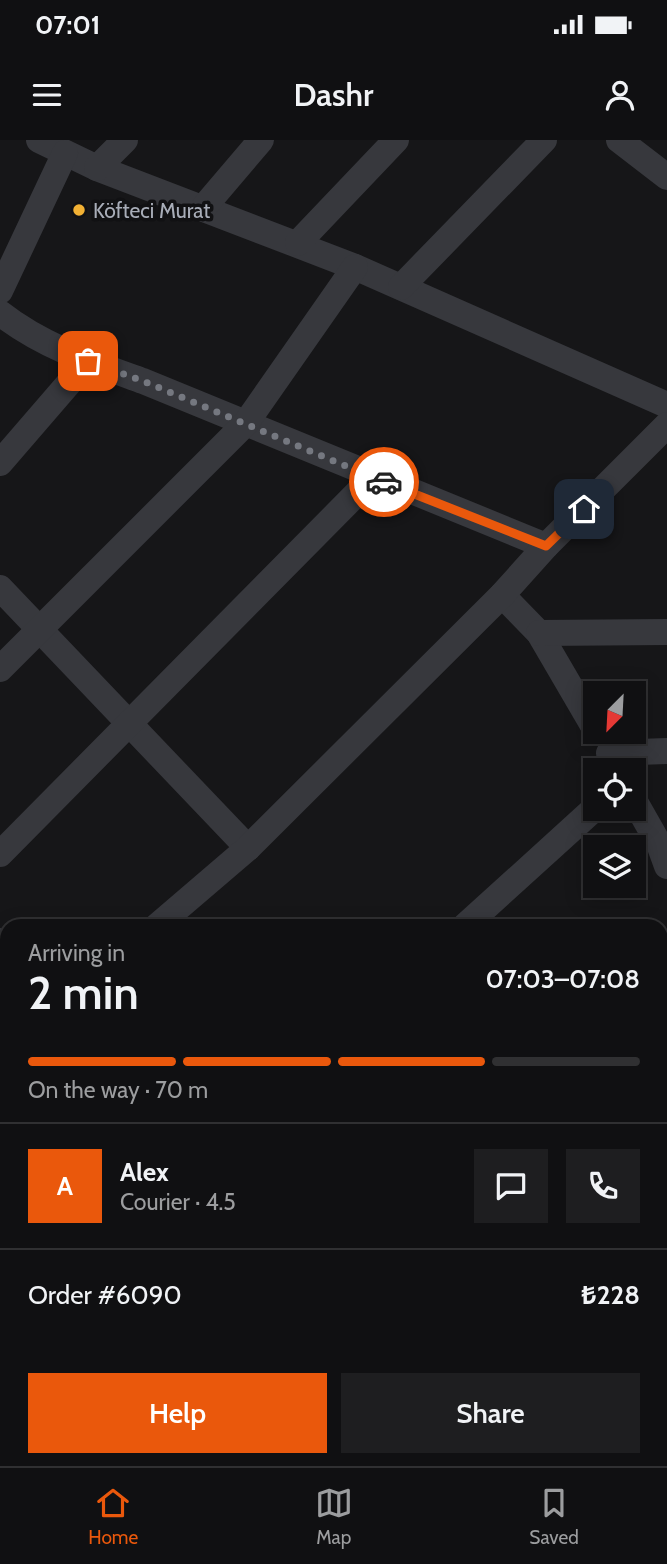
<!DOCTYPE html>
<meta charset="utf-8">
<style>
:root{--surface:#101012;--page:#1e1e20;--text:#f1f3f6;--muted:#9c9d9f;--line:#303032;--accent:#ea580c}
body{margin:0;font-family:Cabin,sans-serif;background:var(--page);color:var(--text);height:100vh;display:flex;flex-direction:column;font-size:26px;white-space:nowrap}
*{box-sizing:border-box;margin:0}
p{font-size:23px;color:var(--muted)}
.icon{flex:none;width:38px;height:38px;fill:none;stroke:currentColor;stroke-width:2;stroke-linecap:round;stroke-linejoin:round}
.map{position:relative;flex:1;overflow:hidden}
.details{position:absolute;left:0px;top:779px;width:668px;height:548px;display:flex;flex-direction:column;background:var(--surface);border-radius:21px 21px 0 0;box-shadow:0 4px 18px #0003,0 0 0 2px var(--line)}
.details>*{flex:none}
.needle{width:46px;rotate:204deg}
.fabs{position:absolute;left:583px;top:541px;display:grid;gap:14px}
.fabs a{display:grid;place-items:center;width:63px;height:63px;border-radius:0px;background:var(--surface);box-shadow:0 4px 18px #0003,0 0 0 2px var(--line);font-size:35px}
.pin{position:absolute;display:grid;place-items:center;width:60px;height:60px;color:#fff;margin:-30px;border-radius:14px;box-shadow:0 4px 10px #0006}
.courier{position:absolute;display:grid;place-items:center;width:70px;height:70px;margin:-35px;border:5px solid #ea580c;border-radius:50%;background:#fff;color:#222;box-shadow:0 2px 9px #0007}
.headline em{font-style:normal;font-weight:600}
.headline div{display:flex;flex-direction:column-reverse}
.headline{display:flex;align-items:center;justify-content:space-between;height:119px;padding:0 28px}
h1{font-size:46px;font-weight:600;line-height:52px}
.bar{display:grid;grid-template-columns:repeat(4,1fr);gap:10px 7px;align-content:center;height:84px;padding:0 28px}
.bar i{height:9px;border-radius:5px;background:var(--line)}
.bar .selected{background:var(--accent)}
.bar p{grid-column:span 4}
.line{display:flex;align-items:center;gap:18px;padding:0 28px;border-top:2px solid var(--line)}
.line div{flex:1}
.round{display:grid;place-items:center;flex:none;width:74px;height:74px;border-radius:0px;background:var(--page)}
.cta{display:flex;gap:14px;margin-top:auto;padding:14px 28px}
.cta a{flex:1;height:80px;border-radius:0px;background:var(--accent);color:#fff;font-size:28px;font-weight:600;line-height:80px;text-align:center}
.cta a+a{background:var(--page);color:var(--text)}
.status{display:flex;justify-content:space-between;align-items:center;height:49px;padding:0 35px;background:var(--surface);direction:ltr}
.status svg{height:19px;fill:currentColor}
header{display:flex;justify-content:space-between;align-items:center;height:91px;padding:0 28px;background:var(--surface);font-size:32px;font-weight:600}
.dock{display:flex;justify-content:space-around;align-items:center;height:98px;border-top:2px solid var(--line);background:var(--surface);font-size:19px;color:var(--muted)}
.dock a{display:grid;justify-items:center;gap:4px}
.dock .selected{color:var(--accent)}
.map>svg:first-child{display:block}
</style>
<div class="status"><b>07:01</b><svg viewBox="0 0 49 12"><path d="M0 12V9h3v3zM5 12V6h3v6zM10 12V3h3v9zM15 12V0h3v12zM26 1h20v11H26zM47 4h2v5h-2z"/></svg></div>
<header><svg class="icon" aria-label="menu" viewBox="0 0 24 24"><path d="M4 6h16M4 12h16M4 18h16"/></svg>Dashr<svg class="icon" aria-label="person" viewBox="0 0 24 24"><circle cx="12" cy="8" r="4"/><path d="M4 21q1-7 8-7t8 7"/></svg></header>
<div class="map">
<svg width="667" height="1326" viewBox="0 0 667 1326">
<rect width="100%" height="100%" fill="#161618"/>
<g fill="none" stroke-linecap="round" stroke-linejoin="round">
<!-- minor -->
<g stroke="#37383d" stroke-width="26">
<path d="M39 0 97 28 355 127 667 265"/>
<path d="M619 0 667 37"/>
<path d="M97 28 125 0"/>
<path d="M204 67 261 0"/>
<path d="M298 103 396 0"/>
<path d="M401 147 544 0"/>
<path d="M0 151 65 13"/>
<path d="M0 173C42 206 93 223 143 241L546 406"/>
<path d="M0 323 88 221"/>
<path d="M0 448 248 708"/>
<path d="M502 455 539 493 595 589"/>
<path d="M539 493 667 492"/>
<path d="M0 529 246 283 355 127"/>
<path d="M609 613 667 611"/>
<path d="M634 660 659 704 667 726"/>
<path d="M0 714 373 337"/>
<path d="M157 786 248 708 502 455 546 406 667 285"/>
<path d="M465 786 595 668"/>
<path d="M0 801 7 803"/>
<path d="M662 852 667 848"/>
<path d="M0 935 7 928"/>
<path d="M0 1045 7 1055"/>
<path d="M662 1085 667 1081"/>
<path d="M396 1320 401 1326"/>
<path d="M60 1326 68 1320"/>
<path d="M662 1326 667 1322"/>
</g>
</g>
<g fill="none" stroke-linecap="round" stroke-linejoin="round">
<!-- done -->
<path stroke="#757880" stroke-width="7" stroke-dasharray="0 12.6" d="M88 221 143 241 384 342"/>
<!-- route -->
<path stroke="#ea580c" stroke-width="9" d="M384 342 546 406 584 369"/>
</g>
<!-- markers -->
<circle fill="#f2b134" stroke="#111113" stroke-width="2.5" cx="79" cy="70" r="7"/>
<g text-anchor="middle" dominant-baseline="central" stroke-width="7" stroke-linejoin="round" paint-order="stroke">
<!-- poi labels -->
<g font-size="21" fill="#a8adb8" stroke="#111113" text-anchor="start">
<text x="93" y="70">Köfteci Murat</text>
</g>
</g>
</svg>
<div class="fabs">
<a><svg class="needle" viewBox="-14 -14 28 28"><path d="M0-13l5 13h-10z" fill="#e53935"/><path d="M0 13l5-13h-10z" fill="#9c9d9f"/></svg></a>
<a><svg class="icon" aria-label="locate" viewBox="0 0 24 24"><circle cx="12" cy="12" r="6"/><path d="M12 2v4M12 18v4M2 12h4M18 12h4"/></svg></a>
<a><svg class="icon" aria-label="layers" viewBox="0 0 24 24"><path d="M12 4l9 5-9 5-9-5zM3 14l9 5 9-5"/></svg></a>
</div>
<div class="pin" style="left:88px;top:221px;background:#ea580c"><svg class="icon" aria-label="bag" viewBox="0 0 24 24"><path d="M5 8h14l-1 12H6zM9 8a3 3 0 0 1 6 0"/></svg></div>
<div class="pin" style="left:584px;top:369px;background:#1f2937"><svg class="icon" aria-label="home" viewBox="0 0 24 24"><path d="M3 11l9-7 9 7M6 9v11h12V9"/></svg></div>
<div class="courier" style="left:384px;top:342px"><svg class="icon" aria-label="car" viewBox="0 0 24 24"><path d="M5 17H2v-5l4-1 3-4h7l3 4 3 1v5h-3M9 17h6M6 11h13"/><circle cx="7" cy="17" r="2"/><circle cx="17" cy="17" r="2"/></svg></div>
<section class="details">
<div class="headline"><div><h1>2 min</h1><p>Arriving in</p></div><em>07:03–07:08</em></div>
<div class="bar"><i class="selected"></i><i class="selected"></i><i class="selected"></i><i></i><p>On the way · 70 m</p></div>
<div class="line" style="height:126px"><b class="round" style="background:var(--accent);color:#fff">A</b><div><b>Alex</b><p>Courier · 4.5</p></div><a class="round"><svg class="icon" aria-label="chat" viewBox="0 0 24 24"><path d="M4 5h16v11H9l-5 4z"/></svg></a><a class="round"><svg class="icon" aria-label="phone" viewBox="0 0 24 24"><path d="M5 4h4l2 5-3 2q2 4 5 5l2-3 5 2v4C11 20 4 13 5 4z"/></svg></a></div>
<div class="line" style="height:91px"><div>Order #6090</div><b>₺228</b></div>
<div class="cta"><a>Help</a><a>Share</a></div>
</section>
</div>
<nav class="dock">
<a class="selected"><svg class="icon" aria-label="home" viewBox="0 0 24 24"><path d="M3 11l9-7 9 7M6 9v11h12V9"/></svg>Home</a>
<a><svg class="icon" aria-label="map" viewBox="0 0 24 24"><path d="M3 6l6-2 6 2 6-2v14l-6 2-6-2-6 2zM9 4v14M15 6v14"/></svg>Map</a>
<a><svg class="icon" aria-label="saved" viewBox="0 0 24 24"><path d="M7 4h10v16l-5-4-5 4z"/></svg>Saved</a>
</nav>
